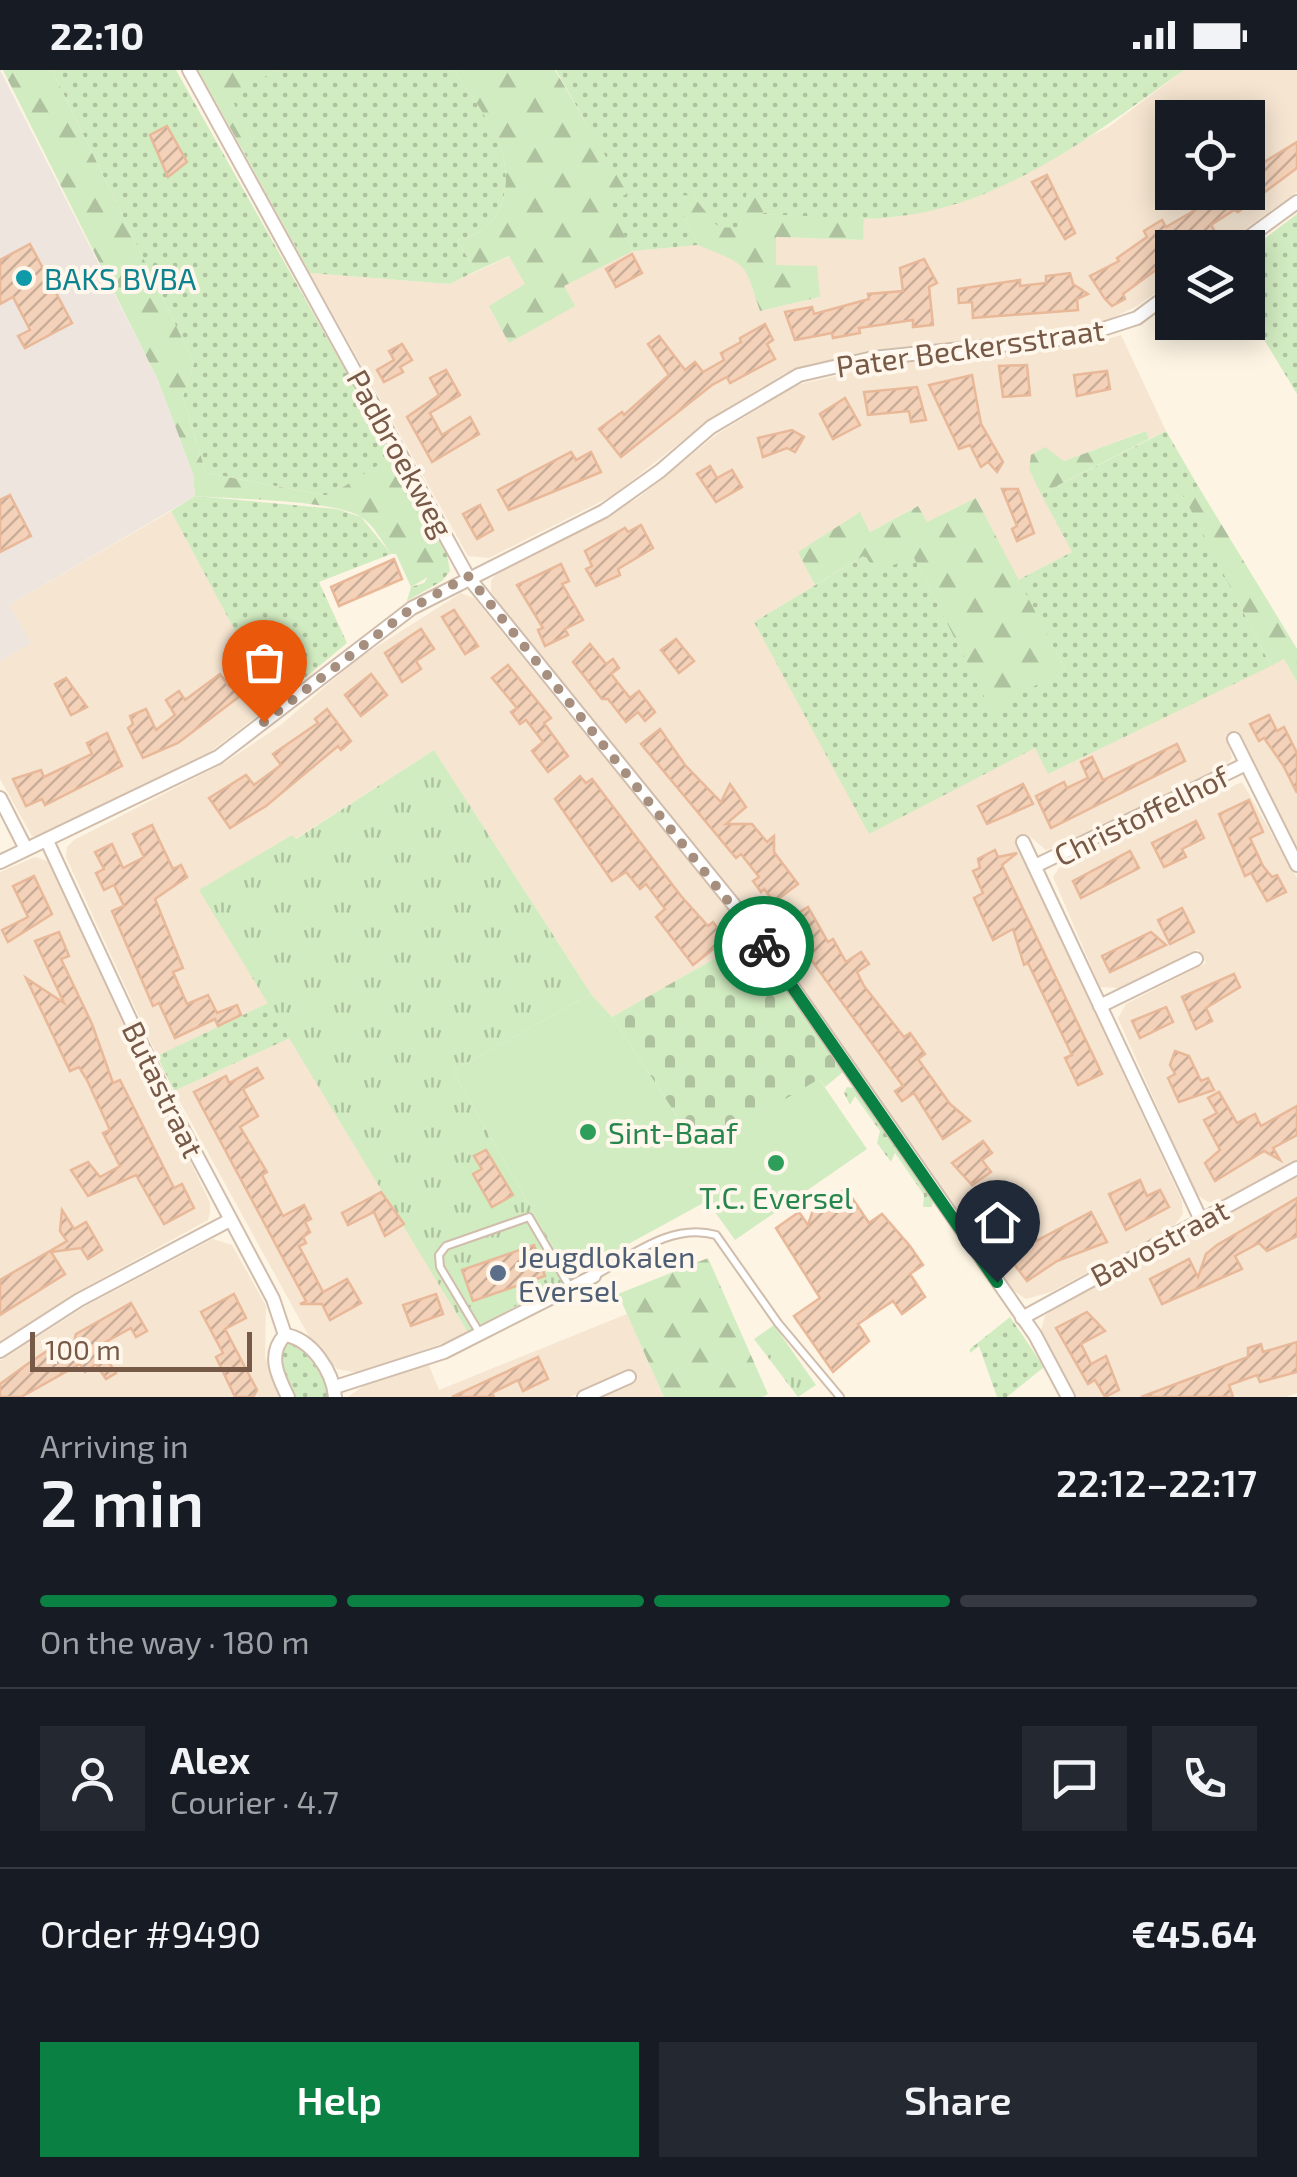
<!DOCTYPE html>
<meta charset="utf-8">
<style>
:root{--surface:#171b24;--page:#242831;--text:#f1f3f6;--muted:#9ea1a6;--line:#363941;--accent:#0b8043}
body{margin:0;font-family:"Exo 2",sans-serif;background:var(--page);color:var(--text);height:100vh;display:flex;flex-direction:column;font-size:38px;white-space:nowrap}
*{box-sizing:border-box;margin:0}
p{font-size:32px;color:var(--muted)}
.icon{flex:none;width:55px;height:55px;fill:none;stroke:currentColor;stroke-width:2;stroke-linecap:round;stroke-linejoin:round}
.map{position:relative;height:1327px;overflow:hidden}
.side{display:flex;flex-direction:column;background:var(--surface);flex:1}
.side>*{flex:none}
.fabs{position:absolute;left:1155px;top:30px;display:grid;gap:20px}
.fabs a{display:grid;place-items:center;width:110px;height:110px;border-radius:0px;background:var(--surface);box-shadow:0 5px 25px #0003;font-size:50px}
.scale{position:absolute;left:30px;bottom:25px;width:222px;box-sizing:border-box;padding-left:10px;border:5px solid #775948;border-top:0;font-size:28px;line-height:35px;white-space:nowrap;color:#775948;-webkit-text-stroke:8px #fff7eb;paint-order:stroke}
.pin{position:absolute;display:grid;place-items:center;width:85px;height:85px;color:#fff;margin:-102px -42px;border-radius:50% 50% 50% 0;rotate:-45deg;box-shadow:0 0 10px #0007}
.pin .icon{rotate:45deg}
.courier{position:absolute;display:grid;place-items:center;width:100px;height:100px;margin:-50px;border:8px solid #0b8043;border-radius:50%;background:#fff;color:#222;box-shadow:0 2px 12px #0007}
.head em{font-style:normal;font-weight:600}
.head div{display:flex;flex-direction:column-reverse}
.head{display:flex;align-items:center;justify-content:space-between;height:170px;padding:0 40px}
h1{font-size:65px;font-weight:600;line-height:75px}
.bar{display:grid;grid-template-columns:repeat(4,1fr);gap:15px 10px;align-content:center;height:120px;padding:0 40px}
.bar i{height:12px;border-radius:8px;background:var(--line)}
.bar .active{background:var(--accent)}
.bar p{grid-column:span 4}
.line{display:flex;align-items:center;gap:25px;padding:0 40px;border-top:2px solid var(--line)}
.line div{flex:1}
.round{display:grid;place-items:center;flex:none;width:105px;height:105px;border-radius:0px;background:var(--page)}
.primary-button{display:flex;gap:20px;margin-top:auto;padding:20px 40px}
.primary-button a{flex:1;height:115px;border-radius:0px;background:var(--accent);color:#fff;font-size:40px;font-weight:600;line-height:115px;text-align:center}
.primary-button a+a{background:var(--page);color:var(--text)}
.status{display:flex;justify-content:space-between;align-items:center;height:70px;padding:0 50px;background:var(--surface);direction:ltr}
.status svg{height:28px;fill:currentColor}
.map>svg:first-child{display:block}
</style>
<div class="status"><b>22:10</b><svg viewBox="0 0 49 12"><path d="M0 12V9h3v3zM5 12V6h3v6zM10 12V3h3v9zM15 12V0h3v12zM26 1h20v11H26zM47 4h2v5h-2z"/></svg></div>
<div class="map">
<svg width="1297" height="1327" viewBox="0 0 1297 1327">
<defs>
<pattern id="grass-dots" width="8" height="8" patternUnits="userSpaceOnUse" patternTransform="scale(2.5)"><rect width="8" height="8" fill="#d2ecc1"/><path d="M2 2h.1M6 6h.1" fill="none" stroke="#afc29f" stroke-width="1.8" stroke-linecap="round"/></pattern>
<pattern id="forest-firs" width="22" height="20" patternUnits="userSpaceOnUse" patternTransform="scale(2.5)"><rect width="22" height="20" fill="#d2ecc1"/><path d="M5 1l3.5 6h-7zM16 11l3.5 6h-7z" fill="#afc29f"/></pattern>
<pattern id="cemetery-stones" width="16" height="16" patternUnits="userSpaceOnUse" patternTransform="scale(2.5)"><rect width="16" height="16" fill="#d2ecc1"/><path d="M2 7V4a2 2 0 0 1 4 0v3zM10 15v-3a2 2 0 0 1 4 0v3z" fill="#afc29f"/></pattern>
<pattern id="park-tufts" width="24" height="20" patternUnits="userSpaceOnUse" patternTransform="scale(2.5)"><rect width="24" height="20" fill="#d2ecc1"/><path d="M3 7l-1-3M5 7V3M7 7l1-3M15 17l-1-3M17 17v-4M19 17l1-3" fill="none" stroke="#afc29f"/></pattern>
<pattern id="building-hatch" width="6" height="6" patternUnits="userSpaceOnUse" patternTransform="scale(2.5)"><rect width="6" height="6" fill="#f4d2b9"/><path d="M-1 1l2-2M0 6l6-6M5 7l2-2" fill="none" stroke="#caad98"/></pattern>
</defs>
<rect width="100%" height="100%" fill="#fdf4e3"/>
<!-- residential -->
<g fill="#f5e5d1" fill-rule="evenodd">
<path d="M1184 0H1297V122L1220 177 1172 178V211L1137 236 1095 256 866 281 785 303 713 347 612 426 489 488 468 486 310 203 450 214 510 186 526 215 574 236 563 216 633 181 698 175 733 187 745 196 760 241 820 227 776 195V167L862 170 864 149 896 147 976 127 1110 56ZM1172 48H1248V122H1172Z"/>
<path d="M1121 265 1166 361 1149 369 1145 361 1064 391 1029 399 1072 482 1018 510 976 428 926 453 917 436 870 462 860 442 799 482 815 515 754 552 870 763 1035 677 1048 704 1284 589 1297 612V777L1237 661 1227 668 1232 688 1226 695 1062 775 1046 780 1028 765 1015 771 1182 1131 1183 1144 1174 1156 1051 1222 1026 1229 1011 1219 771 871 506 543 491 521V511L499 500 638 428 716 365 797 315 887 294 1101 271Z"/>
<path d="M171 441 247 582 267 573 294 617 210 682 39 766H32L0 709V591L31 573 9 535Z"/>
<path d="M461 523 474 528 751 868 612 947 591 924 434 680 295 769 292 765 200 820 268 933 157 986 66 787 67 777 74 770 226 692 282 654 356 590Z"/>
<path d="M1242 712 1297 808V1090L1218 1132H1208L1196 1124 1118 948 1126 934 1206 893 1198 879 1121 918 1100 917 1053 807 1064 791Z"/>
<path d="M35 787 48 791 210 1133V1143L208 1150 73 1224 0 1273V802Z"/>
<path d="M290 968 374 1104 469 1264 358 1303 337 1299 311 1270 174 1021Z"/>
<path d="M1297 1106V1323L1286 1327H1077L1041 1260 1045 1246 1056 1235Z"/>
<path d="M213 1169 232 1175 266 1236 265 1287 281 1327H0V1291L86 1236Z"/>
<path d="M627 1244 664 1327H600L635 1311 630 1300 570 1327H348L363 1316 428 1293 439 1320Z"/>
</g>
<!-- industrial -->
<path fill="#ede5de" d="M0 0 158 310 193 404 195 426 9 535 31 573 0 591Z"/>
<!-- grass -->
<g fill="url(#grass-dots)">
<path d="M52 0H176L446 479 450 501 442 511 407 531 411 517 424 513 442 485 430 455 425 458 329 426 206 403 183 327 194 293Z"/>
<path d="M279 0H455C481 42 518 81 502 133 495 155 479 165 457 170L476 201 450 214 310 203 242 79 252 72 228 23Z"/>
<path d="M556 0H1184C1097 62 1004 136 893 147 851 152 806 146 763 144L748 121 739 158H718L693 126 679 136 698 175 633 181 607 134 626 124Z"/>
<path d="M1297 144V324L1248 243V181Z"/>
<path d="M1166 361 1198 416 1183 424 1271 596 1048 704 1035 678 869 764 754 552 865 485 913 486 991 639 1065 599 1018 510 1072 482 1041 424Z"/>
<path d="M195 426 337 439 361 447 391 484 319 512 347 573 294 617 268 573 247 583 171 441Z"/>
<path d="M268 933 290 968 174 1021 157 986Z"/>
<path d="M847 1017 855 1018 933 1129 932 1137H923L924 1125 895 1083 891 1092 877 1073 880 1061 855 1026 850 1035 844 1023Z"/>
<path d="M1010 1247 1044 1297 1007 1327H997L979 1276 970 1283V1279Z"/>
<path d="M284 1274H298L319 1301 331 1327H296L279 1291Z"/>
</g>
<!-- forest -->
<g fill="url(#forest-firs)">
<path d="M3 0H52L194 293 183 327 206 403 329 426 386 390 425 457 431 454 442 485 440 500 411 517 396 484H391C383 473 374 455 361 447 335 430 231 429 195 426L193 404 158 310Z"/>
<path d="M198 0H279L229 23 252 72 242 79Z"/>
<path d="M455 0H555L627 123 608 135 633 181 564 216 575 236 509 273 489 236 525 214 509 186 476 201 457 170C479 165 495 155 502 133 518 81 481 43 455 0Z"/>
<path d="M747 121H762L763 144 864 149 863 170 776 167V195L817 196 820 227 760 241C743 189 748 196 698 175L678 135 680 125 693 126 718 157 739 158Z"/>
<path d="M1146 361 1149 369 1041 424 1029 399 1031 385 1045 377 1064 391Z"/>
<path d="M1198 416 1297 579V612L1284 589 1271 596 1182 423Z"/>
<path d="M976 428 1065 599 991 640 913 486 876 503 865 485 815 515 798 482 860 442 870 462 918 436 927 452Z"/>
<path d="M708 1188 768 1324 762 1327H664L618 1224Z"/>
</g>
<!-- cemetery -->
<path fill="url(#cemetery-stones)" d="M751 868 843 1002 825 1017 820 1010 699 1080 612 947Z"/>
<!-- park -->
<g fill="url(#park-tufts)">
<path d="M434 680 591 924 453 1001 574 1213 516 1236 469 1264 199 820 292 765 296 769Z"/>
<path d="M774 1255 816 1315 798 1327 754 1269Z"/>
</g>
<!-- pitch -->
<path fill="#d2ecc1" d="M591 924 612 947 699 1080 819 1009 867 1079 735 1170 707 1131 570 1206 453 1001Z"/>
<!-- building -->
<g fill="url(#building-hatch)" stroke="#e8b899" stroke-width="2.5">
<path d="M167 56 187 92 168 107 150 65Z"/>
<path d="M1297 72V98L1238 142 1234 140 1211 155 1214 160 1189 178H1172V188L1123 224 1125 229 1112 236 1105 229 1090 206 1119 191 1117 188 1147 167 1144 161 1162 150 1166 157 1190 143 1210 130 1205 122H1248V102Z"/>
<path d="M1047 105 1075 163 1065 169 1032 112Z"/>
<path d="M30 174 72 253 25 278 18 266 30 260 13 227 0 234V190Z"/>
<path d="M632 184 642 203 616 217 606 199Z"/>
<path d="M924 189 937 213 929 217 933 255 913 257V250L859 258 860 263 833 268 832 263 795 270 785 242 812 237 814 244 869 229 868 224 903 221 900 198Z"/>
<path d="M1070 203 1073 214 1088 224 1077 229 1078 240 973 248 972 232 959 233 958 219 1020 210V216L1046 213V206Z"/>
<path d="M765 254 773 270 767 274 775 289 730 313 727 307 712 315 621 387 599 359 622 342 624 345 669 305 648 274 659 266 685 300 695 292 703 302 724 290 721 283 741 272 740 268Z"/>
<path d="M402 274 412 290 400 297 403 302 384 312 377 300 394 290 389 281Z"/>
<path d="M1027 295 1030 325 1003 327 999 296Z"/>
<path d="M446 300 460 325 430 343 442 365 470 347 479 364 432 392 407 347 439 325 430 308Z"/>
<path d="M1107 301 1110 319 1077 326 1074 305Z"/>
<path d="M972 305 981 354 1003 392 997 402 988 392 981 397 970 375 959 379 929 315Z"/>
<path d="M917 317 926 350 911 352 909 341 868 345 864 322Z"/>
<path d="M845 328 860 355 833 369 820 344Z"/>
<path d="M792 360 804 367 795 382 787 378 763 387 758 368Z"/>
<path d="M571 382 576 390 591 382 601 402 509 440 498 420Z"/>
<path d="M710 396 717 408 732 400 742 417 716 432 697 404Z"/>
<path d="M1002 419H1018L1034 463 1017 471 1012 459 1017 456Z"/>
<path d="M10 425 31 466 0 482V430Z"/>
<path d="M480 435 493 460 477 469 463 444Z"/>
<path d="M641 455 653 478 618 499 620 505 596 516 586 499 592 496 585 481 625 458 628 462Z"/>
<path d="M394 489 402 509 339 536 331 517Z"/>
<path d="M561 494 569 511 562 514 583 550 565 559 568 565 545 576 538 560 543 558 517 515Z"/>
<path d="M454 540 478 576 465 584 442 547Z"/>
<path d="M421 559 434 579 416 591 421 599 402 612 385 583Z"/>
<path d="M676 569 694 591 679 603 661 580Z"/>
<path d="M590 574 606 594 613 589 619 598 611 604 630 628 639 621 655 642 645 651 638 642 626 652 608 629H602L573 592Z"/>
<path d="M268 588 281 604 251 624 248 620 178 673 143 688 128 658 133 654 130 646 146 639 156 660 175 645 166 630 179 621 185 630 220 604 229 616Z"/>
<path d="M508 595 551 648 544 653 568 686 548 702 532 681 543 672 526 650 520 654 511 642 517 638 492 608Z"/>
<path d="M371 604 387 625 361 646 345 625Z"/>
<path d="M66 608 87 637 71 645 55 614Z"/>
<path d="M327 639 351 671 341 680 338 676 266 736 230 758 209 728 246 705 254 715 281 695 273 684 318 653 315 649Z"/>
<path d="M1269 645 1277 661 1284 657 1297 683V723L1283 695 1264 668 1259 671 1250 654Z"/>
<path d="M660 659 685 695 721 732 730 714 746 737 726 754H752L767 772 774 766V782L798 814 774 832 764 819 761 822 753 811 759 807 741 784 736 788 641 674Z"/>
<path d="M107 663 122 696 45 735 42 729 26 736 13 709 41 700 44 707 92 684 87 673Z"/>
<path d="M1177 674 1185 691 1051 758 1036 726 1064 712 1067 718 1088 708 1081 692 1092 687 1103 710Z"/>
<path d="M580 706 586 713 592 709 681 826 708 856 713 852 726 869 693 895 656 847 665 839 646 814 640 819 626 802 612 811 555 729Z"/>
<path d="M1023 714 1033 734 987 754 978 736Z"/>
<path d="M1249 730 1263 762 1250 768 1263 796 1272 807 1277 805 1286 822 1267 831 1251 803 1245 806 1219 744Z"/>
<path d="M1196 751 1204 768 1182 779 1186 787 1164 797 1152 773Z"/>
<path d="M152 755 173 799 181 795 187 807 155 829 183 898 173 902 187 934 208 925 217 943 237 935 241 945 218 956 215 949 175 968 159 933 153 936 112 841 124 836 114 815 104 820 96 803 104 799 95 782 112 774 123 798 144 787 133 764Z"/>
<path d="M995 780 998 787 1017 783 1002 795 1102 1004 1078 1015 1065 988 1072 985 1028 893 1024 895 1013 859 993 870 974 828 983 823 973 801 980 798 978 789Z"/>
<path d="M1130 781 1139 798 1081 828 1073 811Z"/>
<path d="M34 806 52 844 8 872 2 860 28 847 13 816Z"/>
<path d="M808 837 828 872 833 869 846 892 861 882 869 894 857 902 864 916 904 967 910 963 925 984 918 989 950 1034 970 1051 943 1069 914 1023 902 1031 895 1021 903 1016 793 865 787 850Z"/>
<path d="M1182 838 1194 862 1170 874 1158 850Z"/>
<path d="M59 862 69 886 61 889 92 954 113 1013 120 1010 174 1118 182 1114 194 1138 164 1154 136 1105 88 1126 71 1100 88 1092 100 1107 120 1096 103 1063 110 1060 87 1010 79 997 70 1001 26 908 64 933 35 871Z"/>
<path d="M1151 862 1166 875 1110 902 1102 886Z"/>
<path d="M1234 904 1240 917 1206 938 1212 951 1196 959 1182 927Z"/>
<path d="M1166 937 1173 952 1140 968 1132 951Z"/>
<path d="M1175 981 1189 986 1201 1011 1208 1008 1214 1020 1179 1032 1168 1008 1175 1004 1170 995Z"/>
<path d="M257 998 263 1008 243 1019 258 1046 240 1057 267 1102 262 1105 283 1146 304 1135 311 1149 305 1152 310 1162 303 1167 306 1173 299 1176 323 1222 347 1209 361 1233 330 1250 322 1234H300L306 1231 194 1022 226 1006 229 1013Z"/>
<path d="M1219 1022 1237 1053 1255 1044 1261 1056 1297 1036V1065L1273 1078 1280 1090 1264 1081 1215 1111 1205 1093 1220 1080 1204 1050 1217 1043 1208 1028Z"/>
<path d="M983 1071 992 1083 982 1090 991 1102 972 1115 952 1093Z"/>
<path d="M486 1080 513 1125 492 1137 473 1104 482 1099 474 1086Z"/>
<path d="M1140 1110 1147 1126 1160 1120 1169 1137 1126 1160 1109 1124Z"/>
<path d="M846 1119 869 1153 882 1144 910 1176 923 1195 910 1204 925 1227 902 1244 893 1231 858 1254 869 1271 833 1302 794 1246 820 1228 776 1158 799 1142 808 1155 814 1137Z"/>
<path d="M381 1122 404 1154 385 1166 374 1142 348 1155 342 1143Z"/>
<path d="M1297 1128V1166L1267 1181 1259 1173 1235 1186 1242 1199 1162 1234 1150 1209 1189 1189 1198 1207 1206 1184 1217 1175Z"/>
<path d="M62 1140 74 1159 86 1152 102 1180 88 1189 81 1178 51 1182 65 1204 0 1245V1210L67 1171 60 1161Z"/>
<path d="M1091 1142 1107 1172 1057 1191 1027 1211 995 1169 1023 1150 1036 1171Z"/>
<path d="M534 1175 545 1206 473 1231 462 1200Z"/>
<path d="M234 1224 246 1248 225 1259 257 1320 253 1327H235L216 1287 223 1283 201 1242Z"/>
<path d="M436 1224 443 1244 411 1256 403 1235Z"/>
<path d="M131 1233 147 1261 136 1267 131 1258 104 1273 100 1279 116 1303 106 1309 96 1294 85 1302 80 1294 21 1327H0V1314L26 1295 50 1279 54 1285 74 1272 76 1264Z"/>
<path d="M1087 1242 1105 1261 1081 1274 1091 1294 1106 1286 1119 1320 1105 1327 1095 1310 1088 1314 1056 1258Z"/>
<path d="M1297 1272V1302L1260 1312 1257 1305 1229 1315 1233 1327H1141L1248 1287V1278L1261 1274 1263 1282Z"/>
<path d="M538 1287 548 1309 523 1321 518 1310 492 1323 494 1327H452Z"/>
</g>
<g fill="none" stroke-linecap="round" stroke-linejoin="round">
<!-- lane casing -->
<g stroke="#d1bdac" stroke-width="10">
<g id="lane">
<path d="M594 1206C631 1186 672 1152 716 1165L778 1253 840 1327"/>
<path d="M479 1262 440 1197 439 1185 446 1176 529 1147 570 1217"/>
</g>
</g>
<!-- street casing -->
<g stroke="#d1bdac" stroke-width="16">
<g id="street">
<path d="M189 0 468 507 747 851 1035 1265 1068 1327"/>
<path d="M1234 178 1297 132"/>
<path d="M1234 669 1297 795"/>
<path d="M0 728 26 779"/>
<path d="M47 771 171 1037 273 1229 285 1265"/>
<path d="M1023 772 1201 1150"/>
<path d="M0 792 218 687 412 538 604 441 660 401 711 357 799 305 873 288 1078 267 1137 248 1172 222"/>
<path d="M1035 796 1246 694"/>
<path d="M1100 936 1196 889"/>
<path d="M1022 1248 1297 1098"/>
<path d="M0 1281 79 1230 230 1150"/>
<path d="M335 1317 444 1282 594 1206"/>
<path d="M288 1327C277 1305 267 1284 285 1265 312 1269 333 1302 335 1327"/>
<path d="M584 1327 629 1307"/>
</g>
</g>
<!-- lane -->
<use href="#lane" stroke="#fff" stroke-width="6"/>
<!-- street -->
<use href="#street" stroke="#fff" stroke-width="12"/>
</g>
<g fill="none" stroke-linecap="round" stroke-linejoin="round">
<!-- done -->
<path stroke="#a68f7e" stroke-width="10" stroke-dasharray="0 18" d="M264 652 412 538 468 506 764 876"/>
<!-- route -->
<path stroke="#0b8043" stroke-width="12" d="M764 876 997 1212"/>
</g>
<!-- markers -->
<circle fill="#0f9aa8" stroke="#fff7eb" stroke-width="4" cx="24" cy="208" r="10"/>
<g fill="#2e9e5b" stroke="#fff7eb" stroke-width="4">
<circle cx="588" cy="1062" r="10"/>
<circle cx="776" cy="1093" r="10"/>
</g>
<circle fill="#5c6f8a" stroke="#fff7eb" stroke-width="4" cx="498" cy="1203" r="10"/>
<g text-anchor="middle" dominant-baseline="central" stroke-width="8" stroke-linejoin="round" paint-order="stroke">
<!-- culture labels -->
<g font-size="30" fill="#0d838f" stroke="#fff7eb" text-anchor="start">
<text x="44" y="208">BAKS BVBA</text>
</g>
<!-- street labels -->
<g font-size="30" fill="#775948" stroke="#fff7eb">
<text transform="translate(970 277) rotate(-8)">Pater Beckersstraat</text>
<text transform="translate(401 383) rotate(61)">Padbroekweg</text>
<text transform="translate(1141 745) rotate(-26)">Christoffelhof</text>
<text transform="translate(164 1019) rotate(64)">Butastraat</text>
<text transform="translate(1159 1172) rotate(-28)">Bavostraat</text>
</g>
<!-- leisure labels -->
<g font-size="30" fill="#27864d" stroke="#fff7eb" text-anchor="start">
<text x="608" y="1062">Sint-Baaf</text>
<text x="776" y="1127" text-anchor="middle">T.C. Eversel</text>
</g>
<!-- service labels -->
<g font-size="30" fill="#4e5e75" stroke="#fff7eb" text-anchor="start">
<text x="518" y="1186">Jeugdlokalen<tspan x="518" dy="34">Eversel</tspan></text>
</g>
</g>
</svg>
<div class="fabs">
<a><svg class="icon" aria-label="locate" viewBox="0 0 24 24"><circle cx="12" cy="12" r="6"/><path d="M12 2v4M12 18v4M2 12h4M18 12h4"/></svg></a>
<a><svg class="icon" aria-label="layers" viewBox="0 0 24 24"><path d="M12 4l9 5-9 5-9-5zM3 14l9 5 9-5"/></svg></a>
</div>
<div class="scale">100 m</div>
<div class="pin" style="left:264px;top:652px;background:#ea580c"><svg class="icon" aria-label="bag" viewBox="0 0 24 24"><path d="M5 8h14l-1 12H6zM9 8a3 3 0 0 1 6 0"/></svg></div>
<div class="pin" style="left:997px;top:1212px;background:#1f2937"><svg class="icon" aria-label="home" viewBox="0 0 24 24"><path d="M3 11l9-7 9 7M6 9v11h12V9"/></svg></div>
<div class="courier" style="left:764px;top:876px"><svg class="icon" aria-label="bike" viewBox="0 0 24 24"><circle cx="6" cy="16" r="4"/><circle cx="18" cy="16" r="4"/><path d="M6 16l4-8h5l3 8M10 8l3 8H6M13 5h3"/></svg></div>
</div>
<section class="side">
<div class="head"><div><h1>2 min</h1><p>Arriving in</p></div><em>22:12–22:17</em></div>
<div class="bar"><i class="active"></i><i class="active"></i><i class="active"></i><i></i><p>On the way · 180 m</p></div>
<div class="line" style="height:180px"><a class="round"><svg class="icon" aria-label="person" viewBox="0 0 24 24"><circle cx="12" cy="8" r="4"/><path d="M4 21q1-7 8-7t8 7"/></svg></a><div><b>Alex</b><p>Courier · 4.7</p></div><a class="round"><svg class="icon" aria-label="chat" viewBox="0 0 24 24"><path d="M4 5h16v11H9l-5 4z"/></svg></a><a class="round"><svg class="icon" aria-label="phone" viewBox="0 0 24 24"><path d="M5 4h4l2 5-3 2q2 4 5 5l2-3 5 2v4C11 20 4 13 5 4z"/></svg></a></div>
<div class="line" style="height:130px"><div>Order #9490</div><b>€45.64</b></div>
<div class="primary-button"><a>Help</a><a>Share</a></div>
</section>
